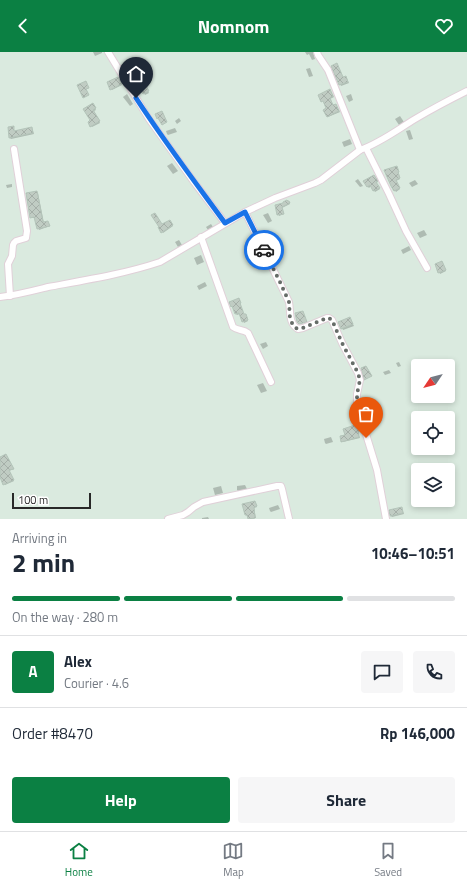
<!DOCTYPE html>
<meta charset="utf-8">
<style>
:root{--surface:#fff;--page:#f6f6f7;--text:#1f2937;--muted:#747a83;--line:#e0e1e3;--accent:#0b8043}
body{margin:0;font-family:"Titillium Web",sans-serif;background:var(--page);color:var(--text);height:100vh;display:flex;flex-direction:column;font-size:15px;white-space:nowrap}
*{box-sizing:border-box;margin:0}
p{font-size:13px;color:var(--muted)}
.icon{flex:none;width:22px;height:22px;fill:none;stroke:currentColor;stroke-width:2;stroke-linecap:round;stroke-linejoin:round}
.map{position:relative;height:467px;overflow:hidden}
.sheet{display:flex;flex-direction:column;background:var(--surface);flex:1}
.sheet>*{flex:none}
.needle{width:26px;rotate:235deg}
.controls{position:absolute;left:411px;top:307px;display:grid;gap:8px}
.controls a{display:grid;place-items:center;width:44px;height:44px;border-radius:4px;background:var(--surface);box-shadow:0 2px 6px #0003;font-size:20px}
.scale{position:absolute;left:12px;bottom:10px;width:79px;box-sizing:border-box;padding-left:4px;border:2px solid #282828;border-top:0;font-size:11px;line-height:14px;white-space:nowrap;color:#282828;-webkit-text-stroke:3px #fff;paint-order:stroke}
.pin{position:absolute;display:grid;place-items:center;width:34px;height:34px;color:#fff;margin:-41px -17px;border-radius:50% 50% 50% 0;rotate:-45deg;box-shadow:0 0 4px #0007}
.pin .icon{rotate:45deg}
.courier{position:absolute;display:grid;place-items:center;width:40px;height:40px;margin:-20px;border:3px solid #1a73e8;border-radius:50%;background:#fff;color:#222;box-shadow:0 1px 5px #0007}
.headline em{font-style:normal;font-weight:700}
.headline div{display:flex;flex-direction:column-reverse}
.headline{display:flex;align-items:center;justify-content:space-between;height:68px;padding:0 12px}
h1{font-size:26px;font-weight:700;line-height:30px}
.bar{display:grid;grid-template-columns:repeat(4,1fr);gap:6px 4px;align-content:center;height:48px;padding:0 12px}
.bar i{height:5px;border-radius:3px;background:var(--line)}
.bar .on{background:var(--accent)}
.bar p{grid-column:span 4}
.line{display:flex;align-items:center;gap:10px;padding:0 12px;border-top:1px solid var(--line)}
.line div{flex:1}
.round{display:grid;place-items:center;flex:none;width:42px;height:42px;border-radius:4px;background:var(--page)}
.button{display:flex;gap:8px;margin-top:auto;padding:8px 12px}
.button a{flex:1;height:46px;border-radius:4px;background:var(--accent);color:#fff;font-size:16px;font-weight:700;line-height:46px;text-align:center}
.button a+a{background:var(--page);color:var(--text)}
header{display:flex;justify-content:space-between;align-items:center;height:52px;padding:0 12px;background:var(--accent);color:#fff;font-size:18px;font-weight:700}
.tab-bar{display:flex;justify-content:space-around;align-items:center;height:56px;border-top:1px solid var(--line);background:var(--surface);font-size:11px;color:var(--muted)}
.tab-bar a{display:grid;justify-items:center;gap:2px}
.tab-bar .on{color:var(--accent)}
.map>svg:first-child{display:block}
</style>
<header><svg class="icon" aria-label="back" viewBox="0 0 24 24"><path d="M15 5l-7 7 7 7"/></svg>Nomnom<svg class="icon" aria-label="heart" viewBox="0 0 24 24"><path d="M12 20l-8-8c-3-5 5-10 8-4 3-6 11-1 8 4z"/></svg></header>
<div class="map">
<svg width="467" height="467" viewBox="0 0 467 467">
<defs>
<pattern id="building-cross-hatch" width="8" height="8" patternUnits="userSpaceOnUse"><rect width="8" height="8" fill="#c0ccc3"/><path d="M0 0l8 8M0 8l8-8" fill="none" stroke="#a5afa8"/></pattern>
</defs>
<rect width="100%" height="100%" fill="#daeadf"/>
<!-- shadow -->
<g fill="#0003">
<path d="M93 0H102V1L95 4Z"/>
<path d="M305 0H313L315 7 312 8 309 2 307 3Z"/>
<path d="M332 14 343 26 346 25 349 31 341 34Z"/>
<path d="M310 16 313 24 309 25 306 17Z"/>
<path d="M146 18 150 25 142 29 149 41 145 43 133 24Z"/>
<path d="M119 27 122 33 112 38 111 37Z"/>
<path d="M331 40 334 45 330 47 333 54 336 53 340 60 328 65 327 64V57L324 49 323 50 328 48Z"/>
<path d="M127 42 133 52 130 54 123 45Z"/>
<path d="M351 42 353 48 349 50 346 44Z"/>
<path d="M93 53 96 58 94 59 100 71 92 75 91 74V69Z"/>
<path d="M400 64 404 70 399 73 395 67Z"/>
<path d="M179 66 181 69 177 72 175 69Z"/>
<path d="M13 75 15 80 32 76 34 82 11 87 10 86Z"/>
<path d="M175 76 177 80 168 83 167 82 166 79Z"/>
<path d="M410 78 413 87 409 88 406 79Z"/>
<path d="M350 87 352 92 344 95 342 90Z"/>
<path d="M172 111 178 119 173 122 167 114Z"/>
<path d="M397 116 399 121H398L400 127 396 129 400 137 396 140 392 134Z"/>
<path d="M375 125 378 130 376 131 380 137 375 140 371 134 369 136 368 135 364 129Z"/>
<path d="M358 127 363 134 360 135 355 129Z"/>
<path d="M415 128 418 132 412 135 409 131Z"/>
<path d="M12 132V135L7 136 6 133Z"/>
<path d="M37 140 38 141 44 171 48 170 50 174 39 178 35 166H32L31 165Z"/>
<path d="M289 150 290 152 282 156 284 162 279 164 276 154Z"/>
<path d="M268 161 272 169 268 171 263 163Z"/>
<path d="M170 169 173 174 163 181 159 176Z"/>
<path d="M211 172 213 175 208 178 206 175Z"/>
<path d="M424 178 427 183 420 186 417 181Z"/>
<path d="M179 188 182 193 178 195 175 190Z"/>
<path d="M409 194 411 198 403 202 401 198Z"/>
<path d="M201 203 204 210 197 213 194 206Z"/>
<path d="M442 210 446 219 440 222 436 213Z"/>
<path d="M205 230 207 234 199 238 197 234Z"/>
<path d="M239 247 241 252H240L244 263 246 264 248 269 244 271 240 262 237 263 236 262 230 250Z"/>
<path d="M350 266 354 274 343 278 339 270Z"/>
<path d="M266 290 268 294 263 297 260 292Z"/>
<path d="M399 310 401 314 398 315 396 311Z"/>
<path d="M389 318 391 321 385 323 383 320Z"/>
<path d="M263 331 267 339 261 341 257 333Z"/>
<path d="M358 373 360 379 358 380 360 386 343 390 342 389 346 383Z"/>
<path d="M331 385 333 390 326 392 325 391 324 387Z"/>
<path d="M7 404 14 417 9 419 14 429 5 433 0 424V406Z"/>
<path d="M245 433 247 437 238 439 237 438V434Z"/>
<path d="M221 434 223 441 215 443 213 436Z"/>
<path d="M255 450 257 455 254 456 256 466 249 467 248 464 246 463Z"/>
<path d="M278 453 280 457 271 460 270 459 269 456Z"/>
<path d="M402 456 404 462 392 465 391 464 390 459Z"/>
<path d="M208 465 209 467H202V466Z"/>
</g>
<!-- building -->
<g fill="url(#building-cross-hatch)" stroke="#b4c5ba">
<path d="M337 11 343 25 346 24 348 30 339 33 331 14Z"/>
<path d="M145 16 149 23 142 27 149 39 143 42 132 23Z"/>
<path d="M118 25 122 32 110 38 107 30Z"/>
<path d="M86 29 89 36 86 37 89 43 83 46 77 33Z"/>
<path d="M330 37 333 44 330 46 333 53 336 52 339 59 327 65 323 58 326 56 323 49 321 50 318 43Z"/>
<path d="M93 51 96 56 93 58 100 69 90 75 88 70 90 68 83 57Z"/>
<path d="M162 59 167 70 162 73 158 66 157 67 155 62Z"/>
<path d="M14 74V79L32 75 33 81 9 86 8 75Z"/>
<path d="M397 114 399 120H398L400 126 396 128 400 136 394 139 391 134 384 118Z"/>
<path d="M374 123 378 129 376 130 380 136 373 139 370 133 367 135 363 129Z"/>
<path d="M37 139 43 170 48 169 50 174 37 177 34 165 30 166 26 141Z"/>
<path d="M287 148 288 149H289L290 151 282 155 284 162 277 163 275 153 283 151V150Z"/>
<path d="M155 161 162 172 170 168 173 173 161 181 158 175H159L151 163Z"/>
<path d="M442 209 446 218 438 221 435 212Z"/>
<path d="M239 246 241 251H240L244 262H246L248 268 242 270 239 261 235 262 232 254 231 255 229 250Z"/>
<path d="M303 259 307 270 299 272 297 270 295 261Z"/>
<path d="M350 265 353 272 341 277 338 270Z"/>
<path d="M366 314 372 324 364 328 361 316Z"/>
<path d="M358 372 360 378 358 379 359 385 341 390 340 384 345 383 343 377Z"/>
<path d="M6 402 14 417 9 418 14 428 3 433 0 425V405Z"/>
<path d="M255 449 257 454 254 455 255 466 248 467 247 463H245L242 452Z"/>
<path d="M402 455 403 461 390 464 389 458Z"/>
</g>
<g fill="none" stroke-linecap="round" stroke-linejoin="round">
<!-- minor casing -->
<g stroke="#e0d0d8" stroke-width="8">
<g id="minor">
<path d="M108 0 149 67 194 130 225 171"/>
<path d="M317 0 318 3 328 18 360 98"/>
<path d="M366 96 389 142 406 179 427 216"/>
<path d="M245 160 289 250C291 260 288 271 298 277L303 276 327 266H329L332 268 342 291 358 321 360 328 357 342V353L377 418 386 467"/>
<path d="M201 185 233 275C238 279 243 277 248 281L271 330"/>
<path d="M10 244 8 212 12 204 13 193 14 191 16 189 26 186 27 179 14 97"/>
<path d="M0 245C17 243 32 239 48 235 86 228 124 222 160 210L245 160 275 146 315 131 321 128 360 98C380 91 397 78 415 67 432 57 449 48 467 39"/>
<path d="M168 467 183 463 188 460 194 455 203 450 277 434H281L282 437 289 467"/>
</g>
</g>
<!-- minor -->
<use href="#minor" stroke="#fff" stroke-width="6"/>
</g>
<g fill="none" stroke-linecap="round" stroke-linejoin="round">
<!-- done -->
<path stroke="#666c68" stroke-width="4" stroke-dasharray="0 7.2" d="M264 198 280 230 289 250 290 267 294 275 298 277 303 276 327 266H329L332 268 342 291 358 321 360 328 357 342V353L366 386"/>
<!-- route -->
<path stroke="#1a73e8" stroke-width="5" d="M136 46C164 89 195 130 225 171L245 160 264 198"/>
</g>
</svg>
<div class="controls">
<a><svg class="needle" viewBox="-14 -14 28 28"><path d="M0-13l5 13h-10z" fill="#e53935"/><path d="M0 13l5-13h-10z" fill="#747a83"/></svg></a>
<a><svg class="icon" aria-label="locate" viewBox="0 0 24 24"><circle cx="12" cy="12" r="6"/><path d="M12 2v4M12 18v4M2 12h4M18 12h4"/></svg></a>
<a><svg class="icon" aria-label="layers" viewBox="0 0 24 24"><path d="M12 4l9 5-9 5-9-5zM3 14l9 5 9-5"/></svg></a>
</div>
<div class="scale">100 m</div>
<div class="pin" style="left:366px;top:386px;background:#ea580c"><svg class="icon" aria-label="bag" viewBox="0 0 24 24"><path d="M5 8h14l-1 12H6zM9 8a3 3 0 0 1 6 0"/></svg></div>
<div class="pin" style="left:136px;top:46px;background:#1f2937"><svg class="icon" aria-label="home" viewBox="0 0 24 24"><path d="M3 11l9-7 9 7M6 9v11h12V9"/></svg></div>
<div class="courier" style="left:264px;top:198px"><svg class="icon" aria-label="car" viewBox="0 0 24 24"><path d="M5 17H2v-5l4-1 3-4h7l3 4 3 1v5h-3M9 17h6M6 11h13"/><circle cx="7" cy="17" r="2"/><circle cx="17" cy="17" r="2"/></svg></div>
</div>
<section class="sheet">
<div class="headline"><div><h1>2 min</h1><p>Arriving in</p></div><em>10:46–10:51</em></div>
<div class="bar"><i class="on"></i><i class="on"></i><i class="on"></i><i></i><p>On the way · 280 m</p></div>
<div class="line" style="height:72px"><b class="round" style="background:var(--accent);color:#fff">A</b><div><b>Alex</b><p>Courier · 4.6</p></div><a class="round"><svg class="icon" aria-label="chat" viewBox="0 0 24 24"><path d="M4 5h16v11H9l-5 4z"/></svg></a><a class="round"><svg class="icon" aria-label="phone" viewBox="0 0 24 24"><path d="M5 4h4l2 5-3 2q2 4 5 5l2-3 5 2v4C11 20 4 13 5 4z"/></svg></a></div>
<div class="line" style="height:52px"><div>Order #8470</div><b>Rp 146,000</b></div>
<div class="button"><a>Help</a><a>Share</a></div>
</section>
<nav class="tab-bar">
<a class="on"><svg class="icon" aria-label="home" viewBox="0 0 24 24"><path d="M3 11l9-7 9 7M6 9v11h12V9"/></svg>Home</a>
<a><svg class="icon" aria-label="map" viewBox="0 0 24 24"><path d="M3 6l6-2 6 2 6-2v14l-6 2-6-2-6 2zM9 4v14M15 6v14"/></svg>Map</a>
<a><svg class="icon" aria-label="saved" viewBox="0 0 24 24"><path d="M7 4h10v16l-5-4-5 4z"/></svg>Saved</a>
</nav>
